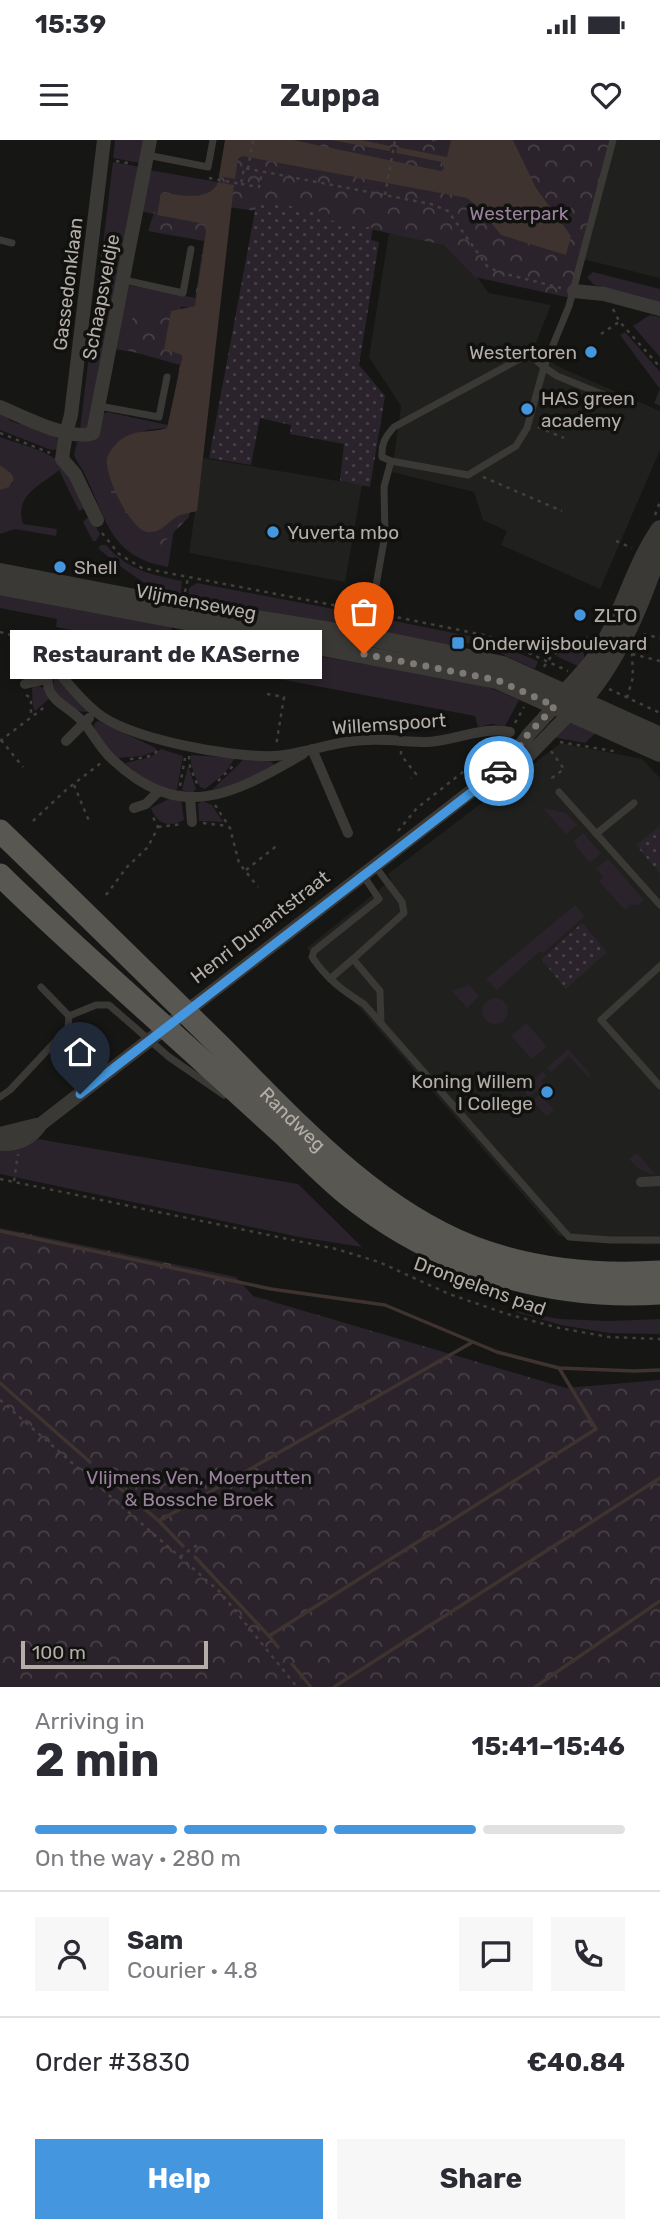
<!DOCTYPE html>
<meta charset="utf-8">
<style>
:root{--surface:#fff;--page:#f7f7f7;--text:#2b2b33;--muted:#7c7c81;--line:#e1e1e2;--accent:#4497df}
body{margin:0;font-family:Rubik,sans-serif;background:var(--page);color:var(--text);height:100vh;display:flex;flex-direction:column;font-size:26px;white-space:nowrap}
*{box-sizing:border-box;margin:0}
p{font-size:23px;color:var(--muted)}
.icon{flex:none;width:38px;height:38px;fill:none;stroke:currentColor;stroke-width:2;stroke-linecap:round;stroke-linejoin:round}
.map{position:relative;height:1547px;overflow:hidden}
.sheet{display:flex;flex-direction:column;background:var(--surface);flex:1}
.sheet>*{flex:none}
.scale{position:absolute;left:21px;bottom:18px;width:187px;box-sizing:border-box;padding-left:7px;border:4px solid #b5aea8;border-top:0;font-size:19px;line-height:24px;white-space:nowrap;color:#b5aea8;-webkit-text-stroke:5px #111110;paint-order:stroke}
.pin{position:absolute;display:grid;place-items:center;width:60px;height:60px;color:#fff;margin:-72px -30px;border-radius:50% 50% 50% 0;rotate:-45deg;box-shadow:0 0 7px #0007}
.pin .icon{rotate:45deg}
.courier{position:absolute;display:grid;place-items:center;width:70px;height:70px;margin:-35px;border:5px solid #4497df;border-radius:50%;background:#fff;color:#222;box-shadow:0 2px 9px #0007}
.bubble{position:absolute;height:49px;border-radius:0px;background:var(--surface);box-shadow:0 4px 10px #0003;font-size:23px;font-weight:700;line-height:49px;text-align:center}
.overview em{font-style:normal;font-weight:700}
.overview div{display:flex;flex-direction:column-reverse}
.overview{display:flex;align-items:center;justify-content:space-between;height:119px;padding:0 35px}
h1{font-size:46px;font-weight:700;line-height:52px}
.bar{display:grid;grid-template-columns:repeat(4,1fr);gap:10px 7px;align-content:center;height:84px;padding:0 35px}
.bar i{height:9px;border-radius:5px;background:var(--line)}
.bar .current{background:var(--accent)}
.bar p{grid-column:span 4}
.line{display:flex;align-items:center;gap:18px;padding:0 35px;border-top:2px solid var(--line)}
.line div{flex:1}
.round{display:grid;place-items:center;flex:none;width:74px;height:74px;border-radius:0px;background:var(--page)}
.action{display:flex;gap:14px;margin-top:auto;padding:14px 35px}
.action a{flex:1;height:80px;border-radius:0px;background:var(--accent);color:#fff;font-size:28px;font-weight:700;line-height:80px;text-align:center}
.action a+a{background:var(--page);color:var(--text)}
.status{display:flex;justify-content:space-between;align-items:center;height:49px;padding:0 35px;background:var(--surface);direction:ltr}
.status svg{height:19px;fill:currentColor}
header{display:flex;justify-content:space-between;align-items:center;height:91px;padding:0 35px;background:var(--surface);font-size:32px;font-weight:700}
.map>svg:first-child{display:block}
</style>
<div class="status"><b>15:39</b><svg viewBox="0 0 49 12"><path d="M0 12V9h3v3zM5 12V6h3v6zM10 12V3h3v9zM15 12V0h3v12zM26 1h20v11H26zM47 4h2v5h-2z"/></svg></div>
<header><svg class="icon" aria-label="menu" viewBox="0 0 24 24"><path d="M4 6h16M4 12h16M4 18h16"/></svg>Zuppa<svg class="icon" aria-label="heart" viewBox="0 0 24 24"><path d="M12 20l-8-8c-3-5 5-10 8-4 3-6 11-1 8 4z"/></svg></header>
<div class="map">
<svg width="660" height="1547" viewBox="0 0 660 1547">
<defs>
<pattern id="park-crowns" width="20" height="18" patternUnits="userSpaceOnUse" patternTransform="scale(1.75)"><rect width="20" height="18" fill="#2a232b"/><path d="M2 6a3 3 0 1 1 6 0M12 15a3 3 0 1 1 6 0" fill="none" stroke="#474047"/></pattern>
<pattern id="garden-dots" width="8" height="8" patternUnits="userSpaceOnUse" patternTransform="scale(1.75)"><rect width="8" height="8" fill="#2a232b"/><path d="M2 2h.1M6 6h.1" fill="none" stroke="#474047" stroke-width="1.8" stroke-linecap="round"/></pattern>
</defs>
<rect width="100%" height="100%" fill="#161615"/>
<!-- built -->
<g fill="#20201e">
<path d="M513 0H660V138L566 115Z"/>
<path d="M390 87 448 98 489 153 551 165 533 210 559 227 660 271V310L600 449 501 405 507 391 483 380 474 352 392 332 401 266 369 217Z"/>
<path d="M203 318 362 345 345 442 189 413Z"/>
<path d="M561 603 642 619 660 638V1104L648 1105 559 1096 307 808 391 740 388 734Z"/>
</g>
<!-- grass -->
<g fill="#2a232b">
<path d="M115 0H145L140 23 113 18Z"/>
<path d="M113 22 140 27 124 107 103 104Z"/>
<path d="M149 30 218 42C209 63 179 55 161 53L157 75 141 71Z"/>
<path d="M102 106 124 109 88 291 80 290Z"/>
<path d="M593 132 660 149V162L594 145 587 137Z"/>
<path d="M127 145 196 158 195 167H181L182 221 115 209Z"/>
<path d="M650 175 660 177V217L633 186Z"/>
<path d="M625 192 660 232V266L654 263 660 249 620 195Z"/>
<path d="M107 272 168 285 167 288 146 290 107 316 176 377 168 427C106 416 107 376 82 329 79 324 76 320 74 315L77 302 88 301 102 275Z"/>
<path d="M0 273 9 277V280L19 284 21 281 55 295 59 301 58 309 51 310 0 290Z"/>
<path d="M0 297C21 305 57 312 69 332 76 343 80 357 85 368L79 371 59 330C40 346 14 355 23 384L57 389 56 396 15 389 0 394V350L12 344 11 333 0 325Z"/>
<path d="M87 378H91L100 394 96 401H93L83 382Z"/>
<path d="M101 405H106C127 430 152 435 182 441L180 461 147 454 151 447C132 435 115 423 98 408Z"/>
<path d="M197 443 365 475 359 490 188 460 189 448Z"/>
<path d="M0 453 171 487 173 494 170 509 56 487 57 479 0 468Z"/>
<path d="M375 477 483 499 538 521 535 529 486 507 452 500 451 506 382 493 377 489Z"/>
<path d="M187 490 219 493 242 503 464 541 491 548 519 560 505 586 492 584 478 587 475 576 190 522 191 513 180 511 183 495Z"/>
<path d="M589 501 584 510V518L578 526 556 516 564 509Z"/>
<path d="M55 534 87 570V572C68 572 48 554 55 534Z"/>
<path d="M37 545 44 548 49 559 35 571 33 567 32 548Z"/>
<path d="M98 581 156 608V611L142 616 118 618C108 608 94 598 94 584Z"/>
<path d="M569 582 600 589 585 603 552 597Z"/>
<path d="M161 609 183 616 177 649 175 651C154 646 141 637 125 623L151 617Z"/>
<path d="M191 615 235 618 225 633 205 649 200 647C195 636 190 627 191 615Z"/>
<path d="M244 619 272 622 274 625 240 643 212 650Z"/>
<path d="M188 626 196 649 193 653 182 650Z"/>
<path d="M171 658 181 660 184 680C168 688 157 684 151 668Z"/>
<path d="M202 661 212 665 223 682 199 681 198 664Z"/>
<path d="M543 668 566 673 577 685 566 694Z"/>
<path d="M583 693 601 713 590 723 573 702Z"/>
<path d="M608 719 644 760 638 765H631L625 770 599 741 603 737 596 729Z"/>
<path d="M575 765 585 776 543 813 540 811 497 850 486 839Z"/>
<path d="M469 845 479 856 467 868 452 851Z"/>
<circle cx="495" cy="871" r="13"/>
<path d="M526 883 547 906 532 919 511 896Z"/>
<path d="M568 909 591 935 589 938 569 916 551 932 547 928Z"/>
<path d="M543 931 546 936 541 941 544 944 529 957 522 949Z"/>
<path d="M540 954 554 970 546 976 533 961Z"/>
<path d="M38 999 298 1044 362 1107 299 1097 0 1034V1005L26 1006Z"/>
<path d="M637 1013 656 1035C643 1033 638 1029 629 1019Z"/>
<path d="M509 1170 560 1179 610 1181 660 1179V1194L609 1193 561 1185Z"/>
</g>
<!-- park -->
<g fill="url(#park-crowns)">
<path d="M226 0H611L575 159 475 137 444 105 356 86 229 67 189 377 155 411 147 409C126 385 105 359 109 324L168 290 180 225 127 210 134 169 192 177 204 101 148 91 161 51 214 64Z"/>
<path d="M99 132 117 134 106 192 92 190Z"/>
<path d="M0 1088 236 1137 253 1156 566 1248 660 1240V1547H0Z"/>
</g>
<!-- garden -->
<g fill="url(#garden-dots)">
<path d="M257 60 323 72V79L373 88 371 100 379 102 359 225 385 256 370 347 340 341 344 304 290 294 291 285 260 278 251 325 209 318Z"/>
<path d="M660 686V734L636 705Z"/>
<path d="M582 783 607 812 566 849 541 819Z"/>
</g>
<!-- water -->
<g fill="#3e332f">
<path d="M225 0H293L441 31 444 29 442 22 396 13 397 7 447 17 451 0H513L536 48 571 96 566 115 501 95 478 67 467 58 242 16 238 19 235 39 219 36Z"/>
<path d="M331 0H361L390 6 389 11Z"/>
<path d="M218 42 234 45 197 371C190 373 181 374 176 377 166 384 161 393 147 392 130 389 104 335 107 318 108 313 113 308 116 304 133 287 149 294 167 288L182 219V215L164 209 171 171 195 166 206 92 205 84 157 75 161 53C179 54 209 63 218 42Z"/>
<path d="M0 325 11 333 14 339 9 347 0 350Z"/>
</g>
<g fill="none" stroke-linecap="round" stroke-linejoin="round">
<!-- stream -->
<g stroke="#3e332f" stroke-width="3.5">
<path d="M0 1091 271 1149 385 1165 497 1212 559 1228 634 1231 660 1230"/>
<path d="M0 1243 90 1322"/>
<path d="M105 1336 159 1381"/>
<path d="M183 1406 159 1381 471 1203"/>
<path d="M195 1417 269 1496 596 1289 559 1228"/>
<path d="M269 1496 278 1507"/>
<path d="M292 1524 311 1547"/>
<path d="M334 1547 660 1338"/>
<path d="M535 1547 660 1461"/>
</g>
<!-- path -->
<g stroke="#423f3c" stroke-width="2.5" stroke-dasharray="3.5 5" stroke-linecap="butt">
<path d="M432 0H437"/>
<path d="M116 21 133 24"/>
<path d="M248 29 253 0"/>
<path d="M209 38 241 44 244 28 431 64 448 71 487 126 498 132 561 148"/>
<path d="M241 44 259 47 262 32"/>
<path d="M385 55 395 0"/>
<path d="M613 169 619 181 660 227"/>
<path d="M601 194 619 182"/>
<path d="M538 287 564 298"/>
<path d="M0 293 50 313"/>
<path d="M483 337 562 371"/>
<path d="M655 375 660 362"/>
<path d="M102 393 119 414 142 428 364 471"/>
<path d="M616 401 632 408"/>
<path d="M185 452 188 438"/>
<path d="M381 474 484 495 507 503 568 531"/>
<path d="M0 492 26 499 43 513"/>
<path d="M643 494 660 498"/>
<path d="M632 514 660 521"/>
<path d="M544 527C555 506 574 507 592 495"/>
<path d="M609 549 660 573"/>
<path d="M267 554 284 557 276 606"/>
<path d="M26 555 31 558V577"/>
<path d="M627 558 633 537 632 513"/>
<path d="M515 583 524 567"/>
<path d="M1 600 23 627"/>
<path d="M0 601 46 566"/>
<path d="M560 602 619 612"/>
<path d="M401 611V615L416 634 411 638"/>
<path d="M551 611 564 629 552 638 554 643"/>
<path d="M189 616 190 627 198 646"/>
<path d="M130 619C140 618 153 618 158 609"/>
<path d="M218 641 233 626"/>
<path d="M74 645 89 681"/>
<path d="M180 646 185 618"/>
<path d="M215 665 230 688 239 723 258 747"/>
<path d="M33 681 67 649 101 623"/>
<path d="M203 683 228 686"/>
<path d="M158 687 183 684"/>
<path d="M398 691 417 668 501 602"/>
<path d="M246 730 279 704"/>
<path d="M106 755 127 727 148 707 158 687 151 673"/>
<path d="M0 1039 336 1109 379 1122 449 1154 507 1174 559 1188 609 1197 660 1199"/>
<path d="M14 1041 18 1014"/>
<path d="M0 1260 220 1452 297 1547"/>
<path d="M180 1417 197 1405"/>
</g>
<!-- service -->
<g stroke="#3b3936" stroke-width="7">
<path d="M613 0 569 166 544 227 557 236 624 263"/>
<path d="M147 15 208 27 213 0"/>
<path d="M0 100 12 103"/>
<path d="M124 140 183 153 191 109"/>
<path d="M529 214 544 227 527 288 516 306 468 335 391 321 382 317C381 304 385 297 394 287Z"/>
<path d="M99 266 159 277 167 237"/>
<path d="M367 496 385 395 384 347 391 321"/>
<path d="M559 652 660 765"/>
<path d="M596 694 634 663"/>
<path d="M375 726 402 762 404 773 353 819 380 851 381 883"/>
<path d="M363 735 379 759 314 811 312 817C326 838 343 851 364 864L569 1097 611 1100H660"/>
<path d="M660 826 601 880 660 946"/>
<path d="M330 839 353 819"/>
<path d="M69 876 96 865H109L169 917 224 955"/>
<path d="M0 957 10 950 68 888 69 876 41 847"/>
</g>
<!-- pedestrian -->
<g stroke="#3b3936" stroke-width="10">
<path d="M49 521C64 538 78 558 96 572 128 599 232 618 274 616 306 614 336 600 368 600 388 599 407 602 427 602 456 601 481 586 510 592"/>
<path d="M49 521C41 564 63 559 85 584 94 595 101 609 111 618 180 684 232 655 303 614"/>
<path d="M25 544 46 539"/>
<path d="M66 601 89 578"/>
<path d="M312 609 348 693"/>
<path d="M190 657 192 682"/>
<path d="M134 668 146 664 158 652"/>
<path d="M641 1042 660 1041"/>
</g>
<!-- minor -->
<g stroke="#3b3936" stroke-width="14">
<path d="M574 151 604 154 660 169"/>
<path d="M0 267C22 276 71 302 93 293L150 0"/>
<path d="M97 380 75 334 62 319 66 293 71 275 104 0"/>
<path d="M507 624 529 594 555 566"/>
<path d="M0 994 36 985"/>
<path d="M0 1004C18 1005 31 999 41 984L473 650 507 625 529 615 571 572"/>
</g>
<!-- tertiary -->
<g stroke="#3b3936" stroke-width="18">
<path d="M0 432 182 467 367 497 503 525 660 596"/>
<path d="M0 446 497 540 660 613"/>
<path d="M559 560C574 542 592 527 603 506 625 468 635 425 660 389"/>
<path d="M576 568C617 524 641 465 660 408"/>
</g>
<!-- primary -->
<g stroke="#595752" stroke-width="23">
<path id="s1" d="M0 691C74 762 147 834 220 906 295 981 371 1067 472 1107 532 1130 596 1136 660 1132"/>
<path d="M0 735C67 801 138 862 207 925 233 949 260 973 286 997 306 1017 326 1037 348 1055 437 1126 546 1160 660 1153"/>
</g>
</g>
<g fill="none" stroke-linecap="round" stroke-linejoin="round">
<!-- done -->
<path stroke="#7d7975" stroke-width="7" stroke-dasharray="0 12.6" d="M364 514 497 540 555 566 528 594 507 625 499 631"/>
<!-- route -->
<path stroke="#4497df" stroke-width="9" d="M80 954 499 631"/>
</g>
<!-- markers -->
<g fill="#4497df" stroke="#111110" stroke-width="2.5">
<circle cx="591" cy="212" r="7"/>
<circle cx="527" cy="269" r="7"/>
<circle cx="273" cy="392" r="7"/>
<circle cx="60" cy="427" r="7"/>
<circle cx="580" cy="475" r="7"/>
<rect x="451" y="496" width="14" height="14" rx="3.5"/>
<circle cx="547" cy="952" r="7"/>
</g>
<g text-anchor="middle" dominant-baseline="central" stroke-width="7" stroke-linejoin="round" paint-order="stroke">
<!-- park labels -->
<g font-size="19" fill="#9a819e" stroke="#111110">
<text x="519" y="73">Westerpark</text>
<text x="199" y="1337">Vlijmens Ven, Moerputten<tspan x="199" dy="22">&amp; Bossche Broek</tspan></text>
</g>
<!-- street labels -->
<g font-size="19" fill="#b5aea8" stroke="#111110">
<text transform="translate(68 144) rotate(-83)">Gassedonklaan</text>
<text transform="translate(101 157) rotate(-79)">Schaapsveldje</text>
<text transform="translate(196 462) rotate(11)">Vlijmenseweg</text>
<text transform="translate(389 584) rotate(-4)">Willemspoort</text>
<text transform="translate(260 787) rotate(-38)">Henri Dunantstraat</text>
<text stroke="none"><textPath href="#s1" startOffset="411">Randweg</textPath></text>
<text transform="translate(480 1146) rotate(20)">Drongelens pad</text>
</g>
<!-- poi labels -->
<g font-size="19" fill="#b5aea8" stroke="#111110" text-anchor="start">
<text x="577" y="212" text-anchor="end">Westertoren</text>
<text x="541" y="258">HAS green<tspan x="541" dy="22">academy</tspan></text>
<text x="287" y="392">Yuverta mbo</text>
<text x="74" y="427">Shell</text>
<text x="594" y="475">ZLTO</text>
<text x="472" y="503">Onderwijsboulevard</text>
<text x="533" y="941" text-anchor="end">Koning Willem<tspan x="533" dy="22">I College</tspan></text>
</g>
</g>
</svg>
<div class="scale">100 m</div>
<div class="pin" style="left:364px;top:514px;background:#ea580c"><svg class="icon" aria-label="bag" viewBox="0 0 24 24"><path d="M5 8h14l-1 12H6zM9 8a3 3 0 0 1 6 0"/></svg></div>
<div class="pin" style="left:80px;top:954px;background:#1f2937"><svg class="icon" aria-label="home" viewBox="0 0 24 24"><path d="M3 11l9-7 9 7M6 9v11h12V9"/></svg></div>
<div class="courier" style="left:499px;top:631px"><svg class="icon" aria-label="car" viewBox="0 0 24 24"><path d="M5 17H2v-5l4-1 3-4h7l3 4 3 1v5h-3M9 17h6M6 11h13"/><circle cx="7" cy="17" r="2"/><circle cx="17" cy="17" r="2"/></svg></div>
<div class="bubble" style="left:10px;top:490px;width:312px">Restaurant de KASerne</div>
</div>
<section class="sheet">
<div class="overview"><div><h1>2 min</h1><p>Arriving in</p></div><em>15:41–15:46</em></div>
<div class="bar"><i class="current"></i><i class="current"></i><i class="current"></i><i></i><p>On the way · 280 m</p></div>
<div class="line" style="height:126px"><a class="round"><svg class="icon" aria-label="person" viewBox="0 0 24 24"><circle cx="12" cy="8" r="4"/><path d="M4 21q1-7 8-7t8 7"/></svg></a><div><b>Sam</b><p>Courier · 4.8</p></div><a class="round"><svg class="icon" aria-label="chat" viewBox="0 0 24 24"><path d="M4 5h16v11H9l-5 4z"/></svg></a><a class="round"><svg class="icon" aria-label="phone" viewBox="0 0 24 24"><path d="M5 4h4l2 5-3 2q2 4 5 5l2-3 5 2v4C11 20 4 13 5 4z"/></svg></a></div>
<div class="line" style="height:91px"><div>Order #3830</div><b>€40.84</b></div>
<div class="action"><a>Help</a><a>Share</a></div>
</section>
